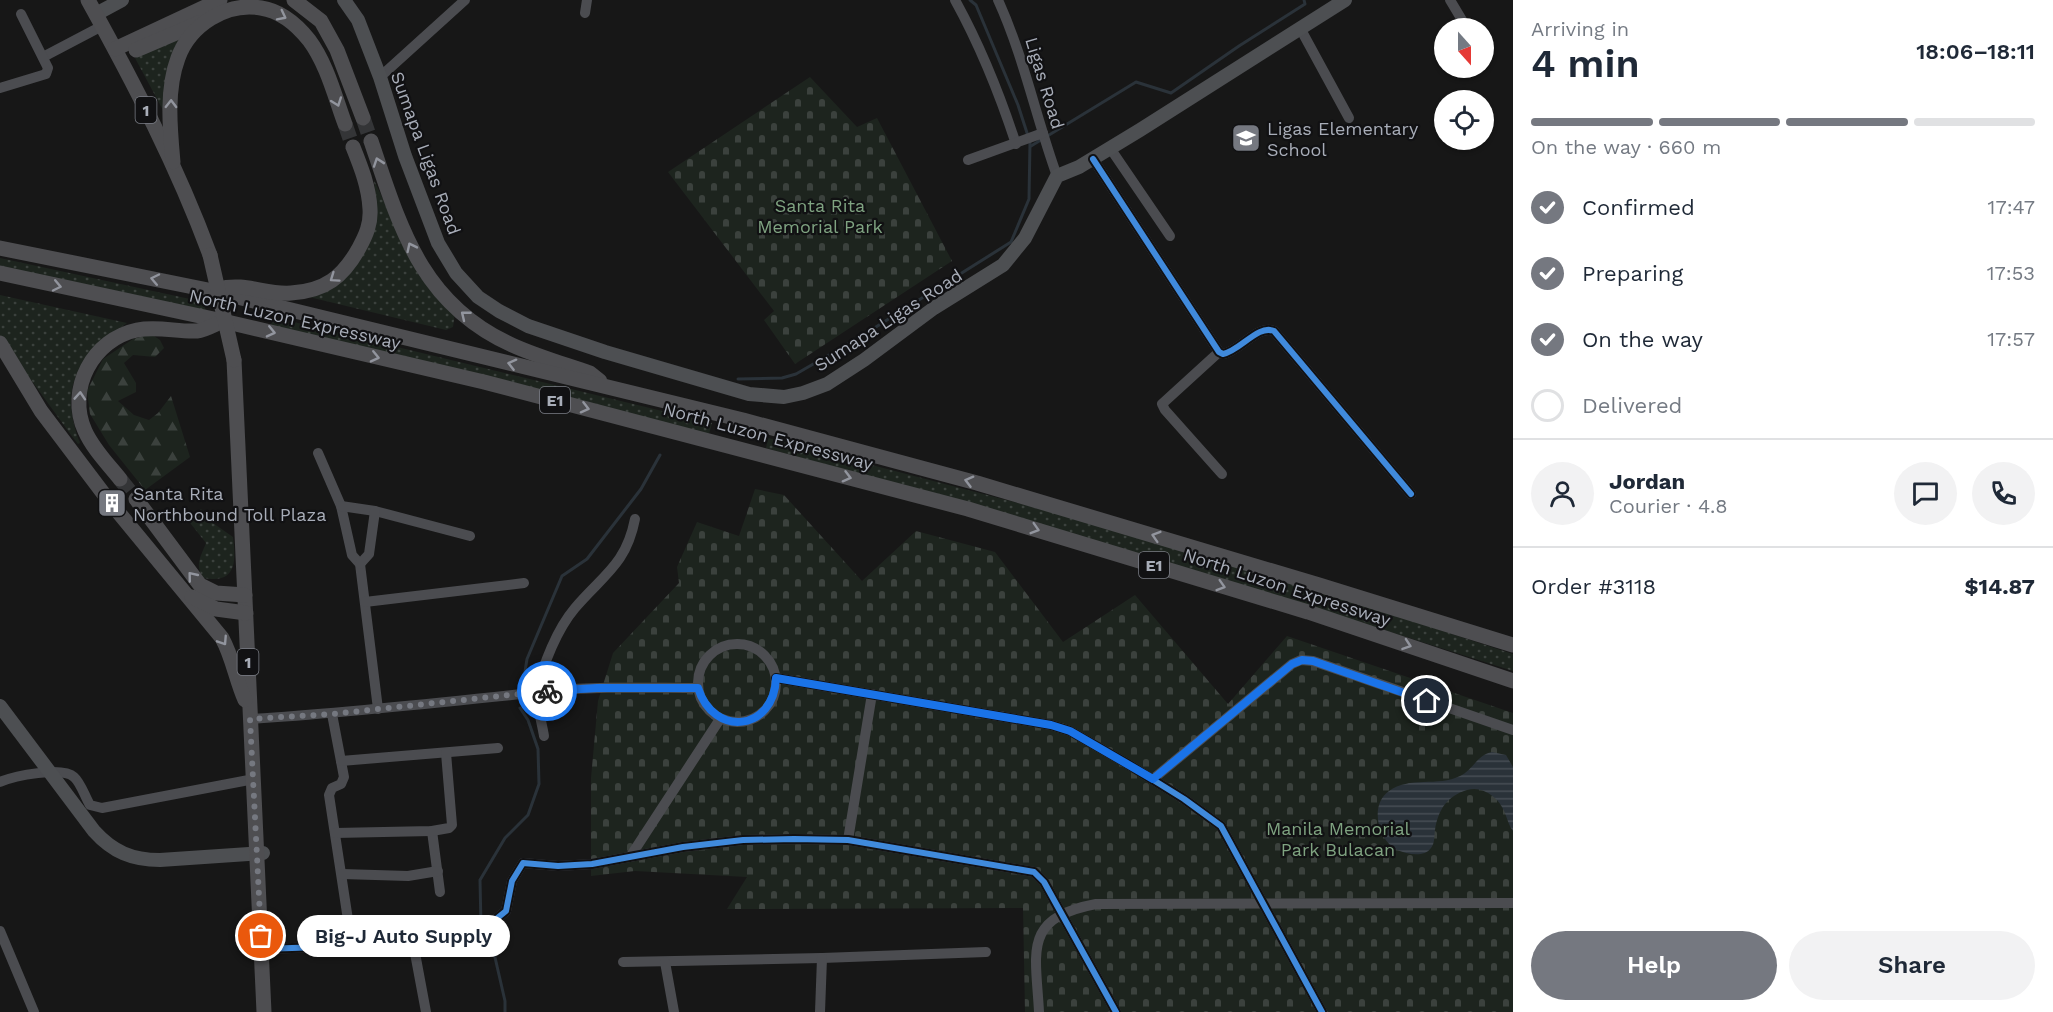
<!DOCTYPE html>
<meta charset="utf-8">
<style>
:root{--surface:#fff;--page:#f2f2f3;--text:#1f2937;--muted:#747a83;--line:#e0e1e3;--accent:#757880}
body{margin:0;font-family:"Work Sans",sans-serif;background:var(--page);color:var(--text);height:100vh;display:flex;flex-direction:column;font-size:22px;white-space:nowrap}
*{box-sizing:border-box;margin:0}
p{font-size:20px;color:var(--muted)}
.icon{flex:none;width:33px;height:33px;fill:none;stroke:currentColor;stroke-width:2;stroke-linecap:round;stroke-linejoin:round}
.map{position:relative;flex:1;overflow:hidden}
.details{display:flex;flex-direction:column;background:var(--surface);width:540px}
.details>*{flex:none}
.needle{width:39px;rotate:159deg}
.controls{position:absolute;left:1434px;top:18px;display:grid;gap:12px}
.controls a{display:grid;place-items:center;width:60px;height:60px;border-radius:50%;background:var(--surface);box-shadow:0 2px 4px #0004;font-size:30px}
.pin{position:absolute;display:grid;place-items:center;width:51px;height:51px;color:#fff;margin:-26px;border:3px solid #fff;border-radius:50%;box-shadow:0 2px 6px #0007}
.courier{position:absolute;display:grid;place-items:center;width:60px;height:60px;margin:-30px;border:4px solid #1a73e8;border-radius:50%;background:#fff;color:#222;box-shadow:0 2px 8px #0007}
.bubble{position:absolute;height:42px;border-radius:21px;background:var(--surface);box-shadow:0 2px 4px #0004;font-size:20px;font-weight:600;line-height:42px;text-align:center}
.overview em{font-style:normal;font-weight:600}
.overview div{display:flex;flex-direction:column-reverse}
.overview{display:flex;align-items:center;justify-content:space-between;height:102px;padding:0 18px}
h1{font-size:39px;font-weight:600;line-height:45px}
.bar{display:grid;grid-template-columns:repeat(4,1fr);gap:9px 6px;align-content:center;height:72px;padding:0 18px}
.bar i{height:8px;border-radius:4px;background:var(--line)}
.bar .current{background:var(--accent)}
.bar p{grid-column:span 4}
.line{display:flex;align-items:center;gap:15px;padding:0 18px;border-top:2px solid var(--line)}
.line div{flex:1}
.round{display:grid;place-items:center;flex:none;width:63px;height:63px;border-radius:32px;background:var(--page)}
ol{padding:0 18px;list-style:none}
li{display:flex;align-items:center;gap:18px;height:66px}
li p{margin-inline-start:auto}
li .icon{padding:6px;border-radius:50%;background:var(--accent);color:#fff;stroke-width:4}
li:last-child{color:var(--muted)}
li i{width:33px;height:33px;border:3px solid var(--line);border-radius:50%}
.cta{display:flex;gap:12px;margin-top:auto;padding:12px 18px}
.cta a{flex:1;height:69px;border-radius:36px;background:var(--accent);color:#fff;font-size:24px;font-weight:600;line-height:69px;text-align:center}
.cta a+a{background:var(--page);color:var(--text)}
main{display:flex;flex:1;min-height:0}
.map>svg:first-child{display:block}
</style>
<main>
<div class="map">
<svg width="1513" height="1012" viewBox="0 0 1513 1012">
<defs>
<pattern id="grass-dots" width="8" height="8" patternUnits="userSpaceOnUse" patternTransform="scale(1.5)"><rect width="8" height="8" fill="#1d241e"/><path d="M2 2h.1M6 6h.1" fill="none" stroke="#3b413d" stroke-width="1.8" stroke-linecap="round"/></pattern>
<pattern id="forest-firs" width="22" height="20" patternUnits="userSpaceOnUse" patternTransform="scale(1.5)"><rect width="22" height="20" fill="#1d241e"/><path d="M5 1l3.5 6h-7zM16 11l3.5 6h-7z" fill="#3b413d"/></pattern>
<pattern id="cemetery-stones" width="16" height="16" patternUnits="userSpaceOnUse" patternTransform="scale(1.5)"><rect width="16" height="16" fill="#1d241e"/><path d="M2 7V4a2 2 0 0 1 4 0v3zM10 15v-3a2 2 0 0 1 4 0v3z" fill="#3b413d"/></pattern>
<pattern id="water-rules" width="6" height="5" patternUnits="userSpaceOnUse" patternTransform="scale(1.5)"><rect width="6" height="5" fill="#2a3239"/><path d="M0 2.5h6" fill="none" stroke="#464d54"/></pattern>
</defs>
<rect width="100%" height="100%" fill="#171717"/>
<!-- grass -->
<g fill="url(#grass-dots)">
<path d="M185 35 164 112 135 58Z"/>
<path d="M374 180 407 250 455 313 453 327 446 330 309 297 333 285 377 208Z"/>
<path d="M0 258 204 302 206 313 0 269Z"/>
<path d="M0 295 127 323C79 357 58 384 80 443L78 444 71 435 0 337Z"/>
<path d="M273 317 712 423 709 434 271 325Z"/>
<path d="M768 438 1049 511 1244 566 1513 654V671L1290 600 1038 524 766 448Z"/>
<path d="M201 509 210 521 233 537C236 561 237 584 204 578 194 566 201 556 206 543L187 519Z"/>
</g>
<!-- forest -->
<path fill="url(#forest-firs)" d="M151 334 160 340 164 348 155 357 133 355 124 363 136 383V392L118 401 134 415 149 420 158 413 171 396 190 457 145 490 109 445 90 414 87 391 103 359 133 339Z"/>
<!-- cemetery -->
<g fill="url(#cemetery-stones)">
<path d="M810 77 857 127 877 118 952 261 795 364 764 320 774 311 668 172Z"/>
<path d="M755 489 784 495 862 581 916 531 995 552 1063 642 1135 595 1228 704 1287 636 1513 713V1012H1025L1023 908 727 909 747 877 635 871 591 876V778L598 701 613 653 679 583 677 567 697 522 739 536Z"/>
</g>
<!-- water -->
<path fill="url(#water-rules)" d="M1492 752 1506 755 1513 767V831C1506 822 1507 810 1496 799 1487 791 1478 787 1467 790 1447 796 1438 810 1435 830 1434 836 1435 843 1431 848 1424 858 1407 854 1397 850 1378 840 1369 805 1389 791 1409 776 1438 787 1460 776 1473 770 1477 755 1492 752Z"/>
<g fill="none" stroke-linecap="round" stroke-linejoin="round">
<!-- stream -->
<g stroke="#2a3239" stroke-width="3">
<path d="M970 0 976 5 1018 105 1028 136"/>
<path d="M1031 146 1136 82 1171 93 1239 46 1305 4 1304 0"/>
<path d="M738 379 782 378 796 374 860 337 1011 242 1029 199 1030 142"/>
<path d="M523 684 527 659 562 576 587 559 641 489 660 455"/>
<path d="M505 1012V1001L494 953 481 926 480 880 505 838 528 815 539 784 538 749 528 720 520 708"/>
</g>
<!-- highway-tunnel -->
<g stroke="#343537" stroke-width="15" stroke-dasharray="15 8" stroke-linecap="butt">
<path d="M363 118 371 141"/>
<path d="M345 124 353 147"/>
<path d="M120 479 136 499"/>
<path d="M103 493 119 513"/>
</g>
<!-- minor -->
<g stroke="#4b4c50" stroke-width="10">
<path d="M955 0C981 47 999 92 1016 144"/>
<path d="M998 0C1024 57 1036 118 1057 176"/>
<path d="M1450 0 1465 25"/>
<path d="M585 13 587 0"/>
<path d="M1300 28 1349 118"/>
<path d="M43 57 102 26"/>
<path d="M380 77 465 0"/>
<path d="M0 88 46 74 48 68 21 14"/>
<path d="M1110 148 1170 236"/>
<path d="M1093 159 1219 352 1223 354C1240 351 1258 324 1274 331L1411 494"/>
<path d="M968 160 1043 133"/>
<path d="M1219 352 1162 404 1165 410 1222 474"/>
<path d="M318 453 341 506 352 555 360 564 378 709"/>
<path d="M341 506 375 511 470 536"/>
<path d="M360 564 369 554 375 511"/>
<path d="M365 602 524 583"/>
<circle cx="737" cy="683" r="39"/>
<path d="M776 678 1051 725 1070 731 1126 763 1184 799 1221 826 1322 1012"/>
<path d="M332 714 344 777 341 784 332 788 329 795 352 946"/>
<path d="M250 719C351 713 451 701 551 691 600 686 649 688 698 688"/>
<path d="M544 736C542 723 536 704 538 691 542 665 558 628 575 608 603 575 626 565 635 519"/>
<path d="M341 761 498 748"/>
<path d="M1153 779 1292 664 1301 660 1313 661 1513 730"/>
<path d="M0 782C14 776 62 766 74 777 81 783 85 797 90 805L102 808 254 779"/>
<path d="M432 831 440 892"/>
<path d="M335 833 432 831 449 828 452 825 446 753"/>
<path d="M848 840 872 694"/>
<path d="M630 857 720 719"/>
<path d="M342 874 408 876 438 871"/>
<path d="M0 931 34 1012"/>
<path d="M412 937 426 1012"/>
<path d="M262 949 352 946 388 942 490 924 506 911 512 881 523 863 558 866 592 864 683 847 743 840 794 839 848 840 1034 872 1044 882 1116 1012"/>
<path d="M623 962 822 958 986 952"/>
<path d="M665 962 674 1012"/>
<path d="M820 1012 822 958"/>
<path d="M1039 1012C1036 952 1022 918 1096 904L1513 903"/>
</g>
<!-- major -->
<g stroke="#4d4f52" stroke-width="14">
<path d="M344 0 358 20 380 77 405 156 438 243 456 273 478 297 499 311 528 326 605 352 749 394 784 397 803 393 827 384 864 360 934 308 1003 265 1025 238 1057 176 1079 167 1140 130 1345 0"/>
<path d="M96 14 122 0"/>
<path d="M0 706 94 831C113 852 132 860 160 860L263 853"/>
</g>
<!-- highway -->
<g stroke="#4e4e51" stroke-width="15">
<path d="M88 0C134 83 177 166 210 255"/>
<path d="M294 0 321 21 337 50 363 118"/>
<path d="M115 49 220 0"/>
<path d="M136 50 199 23"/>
<path d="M371 141C400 227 421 304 512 345 536 356 564 364 590 373L600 381"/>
<path d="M173 162C170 129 166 90 178 58 190 25 226 2 261 8 281 11 297 25 309 40 327 64 335 97 345 124"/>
<path d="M0 248 213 291 743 420 977 483 1319 585 1513 645"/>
<path d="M0 273 223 321 484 382 968 509 1308 612 1513 681"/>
<path d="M218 289C246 282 265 295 291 293 325 291 343 277 359 248 366 235 371 224 370 209 369 187 361 167 353 147"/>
<path d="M0 343 41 411 103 493"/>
<path d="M234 360 264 1012"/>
<path d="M120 479C108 464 93 449 85 431 66 389 93 339 137 330 158 326 177 332 197 331 206 330 215 324 223 321"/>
<path d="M136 499 200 585 216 593 245 595"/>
<path d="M119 513 222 638C233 658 236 680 245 700"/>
<path d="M192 597 216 609 246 613"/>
</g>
<!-- highway-bridge -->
<path stroke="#4e4e51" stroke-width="15" d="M210 255 234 360"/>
<!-- cycleway casing -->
<g stroke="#111113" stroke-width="10">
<g id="cycleway">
<path d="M1093 159 1219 352 1223 354C1240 351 1258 324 1274 331L1411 494"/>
<path d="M776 678 1051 725 1070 731 1126 763 1184 799 1221 826 1322 1012"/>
<path d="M262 949 352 946 388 942 490 924 506 911 512 881 523 863 558 866 592 864 683 847 743 840 794 839 848 840 1034 872 1044 882 1116 1012"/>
</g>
</g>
<!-- cycleway -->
<use href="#cycleway" stroke="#408adc" stroke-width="6"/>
</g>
<!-- one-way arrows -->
<defs><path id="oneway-chevron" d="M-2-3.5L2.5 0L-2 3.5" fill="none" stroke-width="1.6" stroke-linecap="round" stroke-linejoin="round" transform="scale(1.5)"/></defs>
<g stroke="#92959e">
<use href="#oneway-chevron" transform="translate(282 16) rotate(27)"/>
<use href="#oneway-chevron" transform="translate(337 102) rotate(70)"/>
<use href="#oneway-chevron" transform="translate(171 104) rotate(-89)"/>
<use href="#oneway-chevron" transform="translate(378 162) rotate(-109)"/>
<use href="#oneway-chevron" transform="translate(411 247) rotate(-116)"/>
<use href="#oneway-chevron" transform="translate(334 278) rotate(145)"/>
<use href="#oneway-chevron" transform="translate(155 279) rotate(-168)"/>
<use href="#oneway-chevron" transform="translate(57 286) rotate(12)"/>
<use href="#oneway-chevron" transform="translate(465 315) rotate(-141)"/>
<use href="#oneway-chevron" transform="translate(271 332) rotate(13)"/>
<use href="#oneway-chevron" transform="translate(375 357) rotate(13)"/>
<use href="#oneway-chevron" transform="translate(512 364) rotate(-166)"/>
<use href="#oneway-chevron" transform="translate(80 396) rotate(-86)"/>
<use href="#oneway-chevron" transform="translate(585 408) rotate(14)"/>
<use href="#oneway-chevron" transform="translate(847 477) rotate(15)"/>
<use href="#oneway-chevron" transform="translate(969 481) rotate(-165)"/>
<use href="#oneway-chevron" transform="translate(1035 529) rotate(17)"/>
<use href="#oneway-chevron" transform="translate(1156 536) rotate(-163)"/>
<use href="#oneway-chevron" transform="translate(192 576) rotate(-129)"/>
<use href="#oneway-chevron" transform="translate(1221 586) rotate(17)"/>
<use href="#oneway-chevron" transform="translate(223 641) rotate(57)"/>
<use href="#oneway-chevron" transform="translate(1407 645) rotate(19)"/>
</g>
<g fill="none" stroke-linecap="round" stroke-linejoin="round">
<!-- done -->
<path stroke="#757880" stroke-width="6" stroke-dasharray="0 10.8" d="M261 936 250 719 332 714 547 691"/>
<!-- route -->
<path stroke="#1a73e8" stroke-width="8" d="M547 691 597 688H698C714 738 774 731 776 678L1051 725 1070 731 1153 779 1292 664 1302 660 1313 661 1427 701"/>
</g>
<!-- icons -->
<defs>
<g id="school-square" transform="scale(1.5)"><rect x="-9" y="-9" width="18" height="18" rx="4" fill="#757880" stroke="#111113"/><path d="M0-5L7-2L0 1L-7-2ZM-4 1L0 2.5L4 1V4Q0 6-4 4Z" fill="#fff"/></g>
<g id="building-square" transform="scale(1.5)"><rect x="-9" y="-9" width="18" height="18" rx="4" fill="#757880" stroke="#111113"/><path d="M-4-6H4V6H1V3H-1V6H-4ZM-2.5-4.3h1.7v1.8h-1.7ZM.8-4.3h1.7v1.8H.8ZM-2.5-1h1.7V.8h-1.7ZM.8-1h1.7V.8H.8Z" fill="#fff"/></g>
</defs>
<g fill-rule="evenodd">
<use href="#school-square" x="1246" y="138"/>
<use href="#building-square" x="112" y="503"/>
</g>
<g text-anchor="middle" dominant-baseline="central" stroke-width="4.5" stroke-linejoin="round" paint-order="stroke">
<!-- shield labels -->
<g fill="#111113" stroke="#7b7e86" stroke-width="1.5">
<rect x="135.5" y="97" width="21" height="26" rx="4.5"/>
<rect x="540" y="387" width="30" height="26" rx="4.5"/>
<rect x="1139" y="552" width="30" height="26" rx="4.5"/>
<rect x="237.5" y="649" width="21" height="26" rx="4.5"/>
</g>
<g font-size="16" font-weight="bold" fill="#a8adb8">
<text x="146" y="110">1</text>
<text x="555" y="400">E1</text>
<text x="1154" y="565">E1</text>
<text x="248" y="662">1</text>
</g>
<!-- street labels -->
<g font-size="18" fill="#a8adb8" stroke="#111113">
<text transform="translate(1045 83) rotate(73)">Ligas Road</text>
<text transform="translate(426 153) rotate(70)">Sumapa Ligas Road</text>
<text transform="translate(295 319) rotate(13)">North Luzon Expressway</text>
<text transform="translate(888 320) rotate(-33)">Sumapa Ligas Road</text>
<text transform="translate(768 436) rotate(15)">North Luzon Expressway</text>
<text transform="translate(1287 587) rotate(18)">North Luzon Expressway</text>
</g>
<!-- poi labels -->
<g font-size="18" fill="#a8adb8" stroke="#111113" text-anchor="start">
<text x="1267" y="128">Ligas Elementary<tspan x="1267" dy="21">School</tspan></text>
<text x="133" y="493">Santa Rita<tspan x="133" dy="21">Northbound Toll Plaza</tspan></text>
</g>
<!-- park labels -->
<g font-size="18" fill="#7fa381" stroke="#111113">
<text x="820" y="205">Santa Rita<tspan x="820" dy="21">Memorial Park</tspan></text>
<text x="1338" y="828">Manila Memorial<tspan x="1338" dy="21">Park Bulacan</tspan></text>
</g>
</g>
</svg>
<div class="controls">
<a><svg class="needle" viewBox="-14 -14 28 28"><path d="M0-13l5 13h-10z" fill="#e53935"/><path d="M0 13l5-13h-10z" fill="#747a83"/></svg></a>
<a><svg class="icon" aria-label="locate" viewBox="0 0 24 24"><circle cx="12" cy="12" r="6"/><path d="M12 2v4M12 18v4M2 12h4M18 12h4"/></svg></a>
</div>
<div class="pin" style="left:261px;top:936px;background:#ea580c"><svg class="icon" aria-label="bag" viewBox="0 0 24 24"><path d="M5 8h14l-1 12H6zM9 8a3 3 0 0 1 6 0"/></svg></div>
<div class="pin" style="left:1427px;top:701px;background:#1f2937"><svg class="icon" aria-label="home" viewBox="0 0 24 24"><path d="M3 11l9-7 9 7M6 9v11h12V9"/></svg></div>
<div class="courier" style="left:547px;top:691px"><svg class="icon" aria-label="bike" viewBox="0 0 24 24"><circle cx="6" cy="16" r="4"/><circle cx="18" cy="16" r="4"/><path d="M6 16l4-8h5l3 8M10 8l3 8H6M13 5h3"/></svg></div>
<div class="bubble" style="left:297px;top:915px;width:213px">Big-J Auto Supply</div>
</div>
<section class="details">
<div class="overview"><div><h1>4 min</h1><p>Arriving in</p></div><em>18:06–18:11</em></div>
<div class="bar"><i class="current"></i><i class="current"></i><i class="current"></i><i></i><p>On the way · 660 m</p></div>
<ol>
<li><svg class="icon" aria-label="check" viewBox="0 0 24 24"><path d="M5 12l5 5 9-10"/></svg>Confirmed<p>17:47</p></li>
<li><svg class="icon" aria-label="check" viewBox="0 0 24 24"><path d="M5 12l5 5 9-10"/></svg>Preparing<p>17:53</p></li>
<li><svg class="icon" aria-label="check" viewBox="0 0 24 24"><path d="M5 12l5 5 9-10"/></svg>On the way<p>17:57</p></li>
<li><i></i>Delivered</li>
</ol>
<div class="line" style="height:108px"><a class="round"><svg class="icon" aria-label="person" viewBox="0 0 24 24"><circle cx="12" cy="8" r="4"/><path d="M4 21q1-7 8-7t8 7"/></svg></a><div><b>Jordan</b><p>Courier · 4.8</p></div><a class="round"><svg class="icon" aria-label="chat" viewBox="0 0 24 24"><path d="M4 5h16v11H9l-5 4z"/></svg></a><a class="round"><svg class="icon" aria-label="phone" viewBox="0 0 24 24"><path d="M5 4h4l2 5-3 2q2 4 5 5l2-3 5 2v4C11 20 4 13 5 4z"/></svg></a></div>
<div class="line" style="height:78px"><div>Order #3118</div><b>$14.87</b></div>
<div class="cta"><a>Help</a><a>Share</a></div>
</section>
</main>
